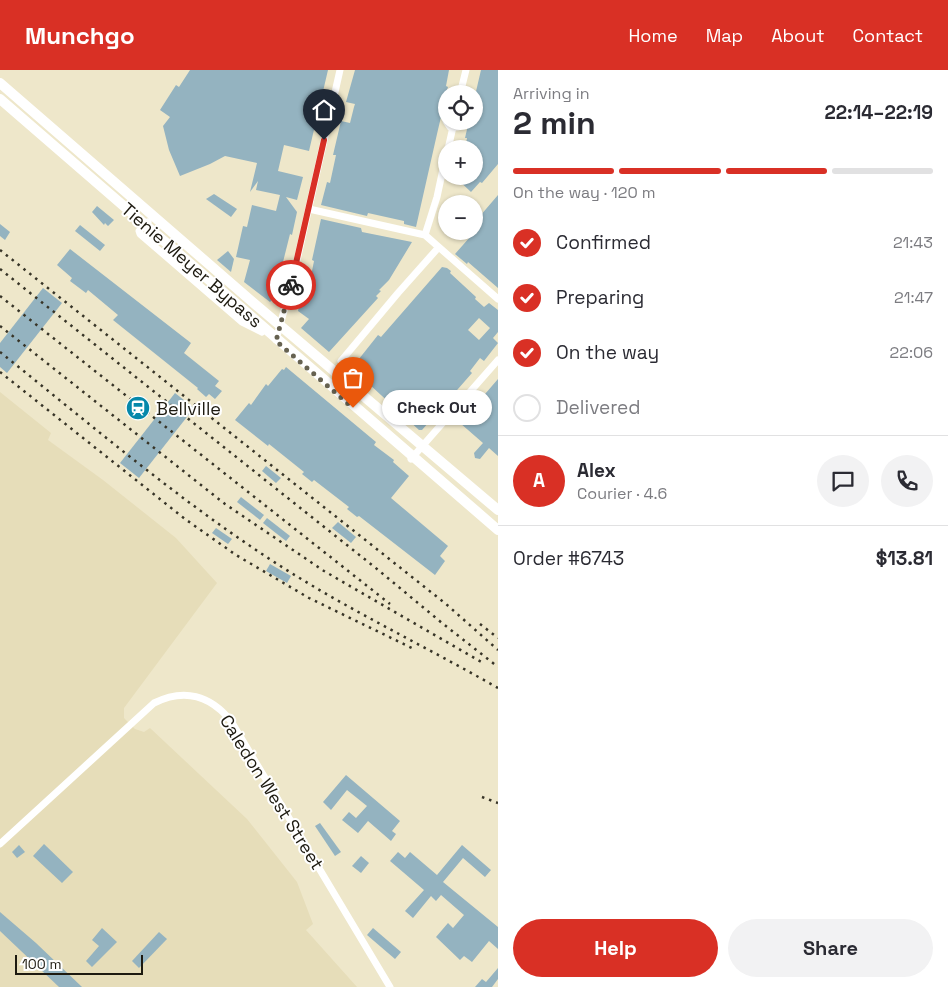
<!DOCTYPE html>
<meta charset="utf-8">
<style>
:root{--surface:#fff;--page:#f2f2f3;--text:#2b2b33;--muted:#7c7c81;--line:#e1e1e2;--accent:#d93025}
body{margin:0;font-family:"Space Grotesk",sans-serif;background:var(--page);color:var(--text);height:100vh;display:flex;flex-direction:column;font-size:19px;white-space:nowrap}
*{box-sizing:border-box;margin:0}
p{font-size:16px;color:var(--muted)}
.icon{flex:none;width:28px;height:28px;fill:none;stroke:currentColor;stroke-width:2;stroke-linecap:round;stroke-linejoin:round}
.map{position:relative;flex:1;overflow:hidden}
.sheet{display:flex;flex-direction:column;background:var(--surface);width:450px}
.sheet>*{flex:none}
.buttons{position:absolute;left:438px;top:15px;display:grid;gap:10px}
.buttons a{display:grid;place-items:center;width:45px;height:45px;border-radius:50%;background:var(--surface);box-shadow:0 1px 4px #0004;font-size:25px}
.scale{position:absolute;left:15px;bottom:12px;width:128px;box-sizing:border-box;padding-left:5px;border:2px solid #1d1a10;border-top:0;font-size:14px;line-height:18px;white-space:nowrap;color:#1d1a10;-webkit-text-stroke:4px #fff;paint-order:stroke}
.pin{position:absolute;display:grid;place-items:center;width:42px;height:42px;color:#fff;margin:-51px -21px;border-radius:50% 50% 50% 0;rotate:-45deg;box-shadow:0 0 5px #0007}
.pin .icon{rotate:45deg}
.courier{position:absolute;display:grid;place-items:center;width:50px;height:50px;margin:-25px;border:4px solid #d93025;border-radius:50%;background:#fff;color:#222;box-shadow:0 1px 6px #0007}
.bubble{position:absolute;height:35px;border-radius:18px;background:var(--surface);box-shadow:0 1px 4px #0004;font-size:16px;font-weight:700;line-height:35px;text-align:center}
.overview em{font-style:normal;font-weight:700}
.overview div{display:flex;flex-direction:column-reverse}
.overview{display:flex;align-items:center;justify-content:space-between;height:85px;padding:0 15px}
h1{font-size:32px;font-weight:700;line-height:38px}
.bar{display:grid;grid-template-columns:repeat(4,1fr);gap:8px 5px;align-content:center;height:60px;padding:0 15px}
.bar i{height:6px;border-radius:4px;background:var(--line)}
.bar .current{background:var(--accent)}
.bar p{grid-column:span 4}
.line{display:flex;align-items:center;gap:12px;padding:0 15px;border-top:1px solid var(--line)}
.line div{flex:1}
.round{display:grid;place-items:center;flex:none;width:52px;height:52px;border-radius:26px;background:var(--page)}
ol{padding:0 15px;list-style:none}
li{display:flex;align-items:center;gap:15px;height:55px}
li p{margin-inline-start:auto}
li .icon{padding:5px;border-radius:50%;background:var(--accent);color:#fff;stroke-width:4}
li:last-child{color:var(--muted)}
li i{width:28px;height:28px;border:2px solid var(--line);border-radius:50%}
.primary-button{display:flex;gap:10px;margin-top:auto;padding:10px 15px}
.primary-button a{flex:1;height:58px;border-radius:30px;background:var(--accent);color:#fff;font-size:20px;font-weight:700;line-height:58px;text-align:center}
.primary-button a+a{background:var(--page);color:var(--text)}
header{display:flex;align-items:center;gap:30px;box-sizing:border-box;height:70px;padding:0 25px;background:var(--accent);color:#fff}
header strong{font-size:24px}
nav{display:flex;gap:28px;margin-inline-start:auto;font-size:18px}
main{display:flex;flex:1;min-height:0}
.map>svg:first-child{display:block}
</style>
<header>
<strong>Munchgo</strong>
<nav><a>Home</a><a>Map</a><a>About</a><a>Contact</a></nav>
</header>
<main>
<div class="map">
<svg width="498" height="917" viewBox="0 0 498 917">
<rect width="100%" height="100%" fill="#eee7ca"/>
<!-- built -->
<path fill="#e6ddb9" d="M0 322 51 363 48 370 103 410 176 468 217 513 124 638V648L135 659 144 662 150 658 247 749 297 812 313 854 306 860 357 917H0Z"/>
<!-- building -->
<g fill="#94b3c0" fill-rule="evenodd">
<path d="M190 0H328L309 81 284 75 278 101 303 107 297 130 286 127 297 142 292 165 290 164 274 228 270 232 244 212 250 190 236 187 243 156 247 157 252 135 276 141 280 125 256 120 258 111 250 122 257 93 225 86 210 94 180 106 169 80 163 56 170 47 160 40 176 15 179 17Z"/>
<path d="M355 0H449L446 16 448 17 443 32 444 34 437 64 416 157 404 154V151L368 143 367 146 321 135 327 112 330 113 336 85H333L341 51 350 53 354 37 355 34 346 32Z"/>
<path d="M481 0H498V94L482 113 480 112 471 122 454 106H474V79H465L467 68H465L468 55 470 56 471 51H474V30Z"/>
<path d="M214 124 237 139 231 147 206 129Z"/>
<path d="M498 125V218L468 192 467 194 455 184 470 167 462 161H474V153Z"/>
<path d="M97 136 114 150 108 156 105 153 104 155 92 142Z"/>
<path d="M321 149 361 158 362 162 412 172 389 210 379 220 381 221 376 226 378 228 329 282 301 258 309 249 298 241 302 222 304 223 305 219H307L311 206 314 191 312 190Z"/>
<path d="M0 154 10 162 5 170 0 166Z"/>
<path d="M80 155 105 175 100 181 75 161Z"/>
<path d="M70 179 191 273 184 283 219 311 215 316 222 321 215 329 209 324 206 327 197 319 198 318 113 250 118 245 88 220 86 223 70 211 72 208 57 195Z"/>
<path d="M228 181 234 189 231 202 217 190Z"/>
<path d="M442 197 447 198 451 201 450 203 476 227 475 229 484 237 489 233 498 240V262L493 268 498 273 484 291 480 288 470 301 472 303 422 360H419L369 314 366 316 352 303 351 299 378 265 381 267ZM479 248 490 258 479 270 468 260Z"/>
<path d="M43 218 62 233 7 303 0 297V273Z"/>
<path d="M286 297 376 372 374 375 394 390 393 392 409 406 391 428 448 476 440 486 445 491 435 505 359 446 357 447 347 439 349 437 314 410 312 412 302 404 304 402 269 374 268 376 235 350 249 333 251 335 266 314 268 316 282 299 284 300Z"/>
<path d="M498 309V386L489 378 480 389 475 388 474 383 483 373 460 353Z"/>
<path d="M175 323 194 338 139 408 120 393Z"/>
<path d="M266 396 281 408 276 413 262 401Z"/>
<path d="M241 427 264 445 260 450 237 432Z"/>
<path d="M267 448 290 466 286 471 263 453Z"/>
<path d="M338 452 356 467 351 473 332 458Z"/>
<path d="M216 458 232 469 228 474 212 463Z"/>
<path d="M270 494 291 506 287 513 266 501Z"/>
<path d="M346 705 400 751 392 761 396 764 391 771 368 751 358 763 342 750 349 742 356 748 367 736 347 720 331 740 323 732Z"/>
<path d="M320 753 341 782 335 786 315 756Z"/>
<path d="M44 774 73 802 62 813 33 786Z"/>
<path d="M19 775 25 782 17 788 12 782Z"/>
<path d="M462 775 491 800 485 807 463 788 443 812 498 857V879L489 871 472 892 464 886 460 890 436 867 448 853 453 858 464 845 441 825 436 831 431 826 413 848 405 841 424 820 390 791 398 782 405 788 410 782 437 805Z"/>
<path d="M361 786 369 793 361 803 352 796Z"/>
<path d="M0 842 36 873 82 917H59L0 861Z"/>
<path d="M102 858 117 872 92 897 86 891 99 876 92 870Z"/>
<path d="M373 858 401 882 395 889 367 865Z"/>
<path d="M159 862 167 869 139 898 132 891Z"/>
<path d="M498 898V909L492 917H475L482 909 486 912Z"/>
</g>
<g fill="none" stroke-linecap="round" stroke-linejoin="round">
<!-- street -->
<g stroke="#fff" stroke-width="7">
<path d="M460 24 466 0"/>
<path d="M446 45V51L450 57H458L462 51"/>
<path d="M448 79 453 57"/>
<path d="M309 139 425 165 498 229"/>
<path d="M148 152 139 161 140 164 242 252 262 262"/>
<path d="M425 165 437 127 446 85"/>
<path d="M276 270 293 208 340 0"/>
<path d="M341 291 398 223 438 178"/>
<path d="M411 389 498 290"/>
<path d="M0 774 154 633C184 618 210 625 231 651L390 917"/>
</g>
<!-- secondary -->
<g stroke="#fff" stroke-width="10">
<path d="M0 13 256 235 498 440"/>
<path d="M0 29 498 460"/>
</g>
<!-- rail -->
<g stroke="#373427" stroke-width="2.5" stroke-dasharray="2.5 5" stroke-linecap="butt">
<path d="M0 180 446 534 498 580"/>
<path d="M0 199 377 499 442 553 498 597"/>
<path d="M0 226 390 534"/>
<path d="M0 256 225 434 324 501 483 593"/>
<path d="M0 282C95 358 189 439 293 504 359 545 430 579 498 618"/>
<path d="M0 302 185 449 236 485 309 528 416 580"/>
<path d="M480 554 498 568"/>
<path d="M482 727 498 733"/>
</g>
</g>
<g fill="none" stroke-linecap="round" stroke-linejoin="round">
<!-- done -->
<path stroke="#666251" stroke-width="5" stroke-dasharray="0 9" d="M291 215 276 271 353 338"/>
<!-- route -->
<path stroke="#d93025" stroke-width="6" d="M291 215 324 70"/>
</g>
<!-- icons -->
<defs>
<g id="station-disc" transform="scale(1.25)"><circle r="9.5" fill="#0688aa" stroke="#fff"/><path d="M-3-6H3Q5-6 5-4V2Q5 4 3 4L4.5 6H3L1.5 4h-3L-3 6H-4.5L-3 4Q-5 4-5 2V-4Q-5-6-3-6ZM-3.5-4v3h7v-3ZM-3.5 1v1.5H-2V1ZM2 1v1.5H3.5V1Z" fill="#fff"/></g>
</defs>
<g fill-rule="evenodd">
<use href="#station-disc" x="138" y="338"/>
</g>
<g text-anchor="middle" dominant-baseline="central" stroke-width="4" stroke-linejoin="round" paint-order="stroke">
<!-- street labels -->
<g font-size="18" fill="#1d1a10" stroke="#fff">
<text transform="translate(192 195) rotate(41)">Tienie Meyer Bypass</text>
<text transform="translate(272 722) rotate(58)">Caledon West Street</text>
</g>
<!-- poi labels -->
<g font-size="18" fill="#1d1a10" stroke="#fff" text-anchor="start">
<text x="156" y="338">Bellville</text>
</g>
</g>
</svg>
<div class="buttons">
<a><svg class="icon" aria-label="locate" viewBox="0 0 24 24"><circle cx="12" cy="12" r="6"/><path d="M12 2v4M12 18v4M2 12h4M18 12h4"/></svg></a>
<a>+</a>
<a>−</a>
</div>
<div class="scale">100 m</div>
<div class="pin" style="left:353px;top:338px;background:#ea580c"><svg class="icon" aria-label="bag" viewBox="0 0 24 24"><path d="M5 8h14l-1 12H6zM9 8a3 3 0 0 1 6 0"/></svg></div>
<div class="pin" style="left:324px;top:70px;background:#1f2937"><svg class="icon" aria-label="home" viewBox="0 0 24 24"><path d="M3 11l9-7 9 7M6 9v11h12V9"/></svg></div>
<div class="courier" style="left:291px;top:215px"><svg class="icon" aria-label="bike" viewBox="0 0 24 24"><circle cx="6" cy="16" r="4"/><circle cx="18" cy="16" r="4"/><path d="M6 16l4-8h5l3 8M10 8l3 8H6M13 5h3"/></svg></div>
<div class="bubble" style="left:382px;top:320px;width:110px">Check Out</div>
</div>
<section class="sheet">
<div class="overview"><div><h1>2 min</h1><p>Arriving in</p></div><em>22:14–22:19</em></div>
<div class="bar"><i class="current"></i><i class="current"></i><i class="current"></i><i></i><p>On the way · 120 m</p></div>
<ol>
<li><svg class="icon" aria-label="check" viewBox="0 0 24 24"><path d="M5 12l5 5 9-10"/></svg>Confirmed<p>21:43</p></li>
<li><svg class="icon" aria-label="check" viewBox="0 0 24 24"><path d="M5 12l5 5 9-10"/></svg>Preparing<p>21:47</p></li>
<li><svg class="icon" aria-label="check" viewBox="0 0 24 24"><path d="M5 12l5 5 9-10"/></svg>On the way<p>22:06</p></li>
<li><i></i>Delivered</li>
</ol>
<div class="line" style="height:90px"><b class="round" style="background:var(--accent);color:#fff">A</b><div><b>Alex</b><p>Courier · 4.6</p></div><a class="round"><svg class="icon" aria-label="chat" viewBox="0 0 24 24"><path d="M4 5h16v11H9l-5 4z"/></svg></a><a class="round"><svg class="icon" aria-label="phone" viewBox="0 0 24 24"><path d="M5 4h4l2 5-3 2q2 4 5 5l2-3 5 2v4C11 20 4 13 5 4z"/></svg></a></div>
<div class="line" style="height:65px"><div>Order #6743</div><b>$13.81</b></div>
<div class="primary-button"><a>Help</a><a>Share</a></div>
</section>
</main>
